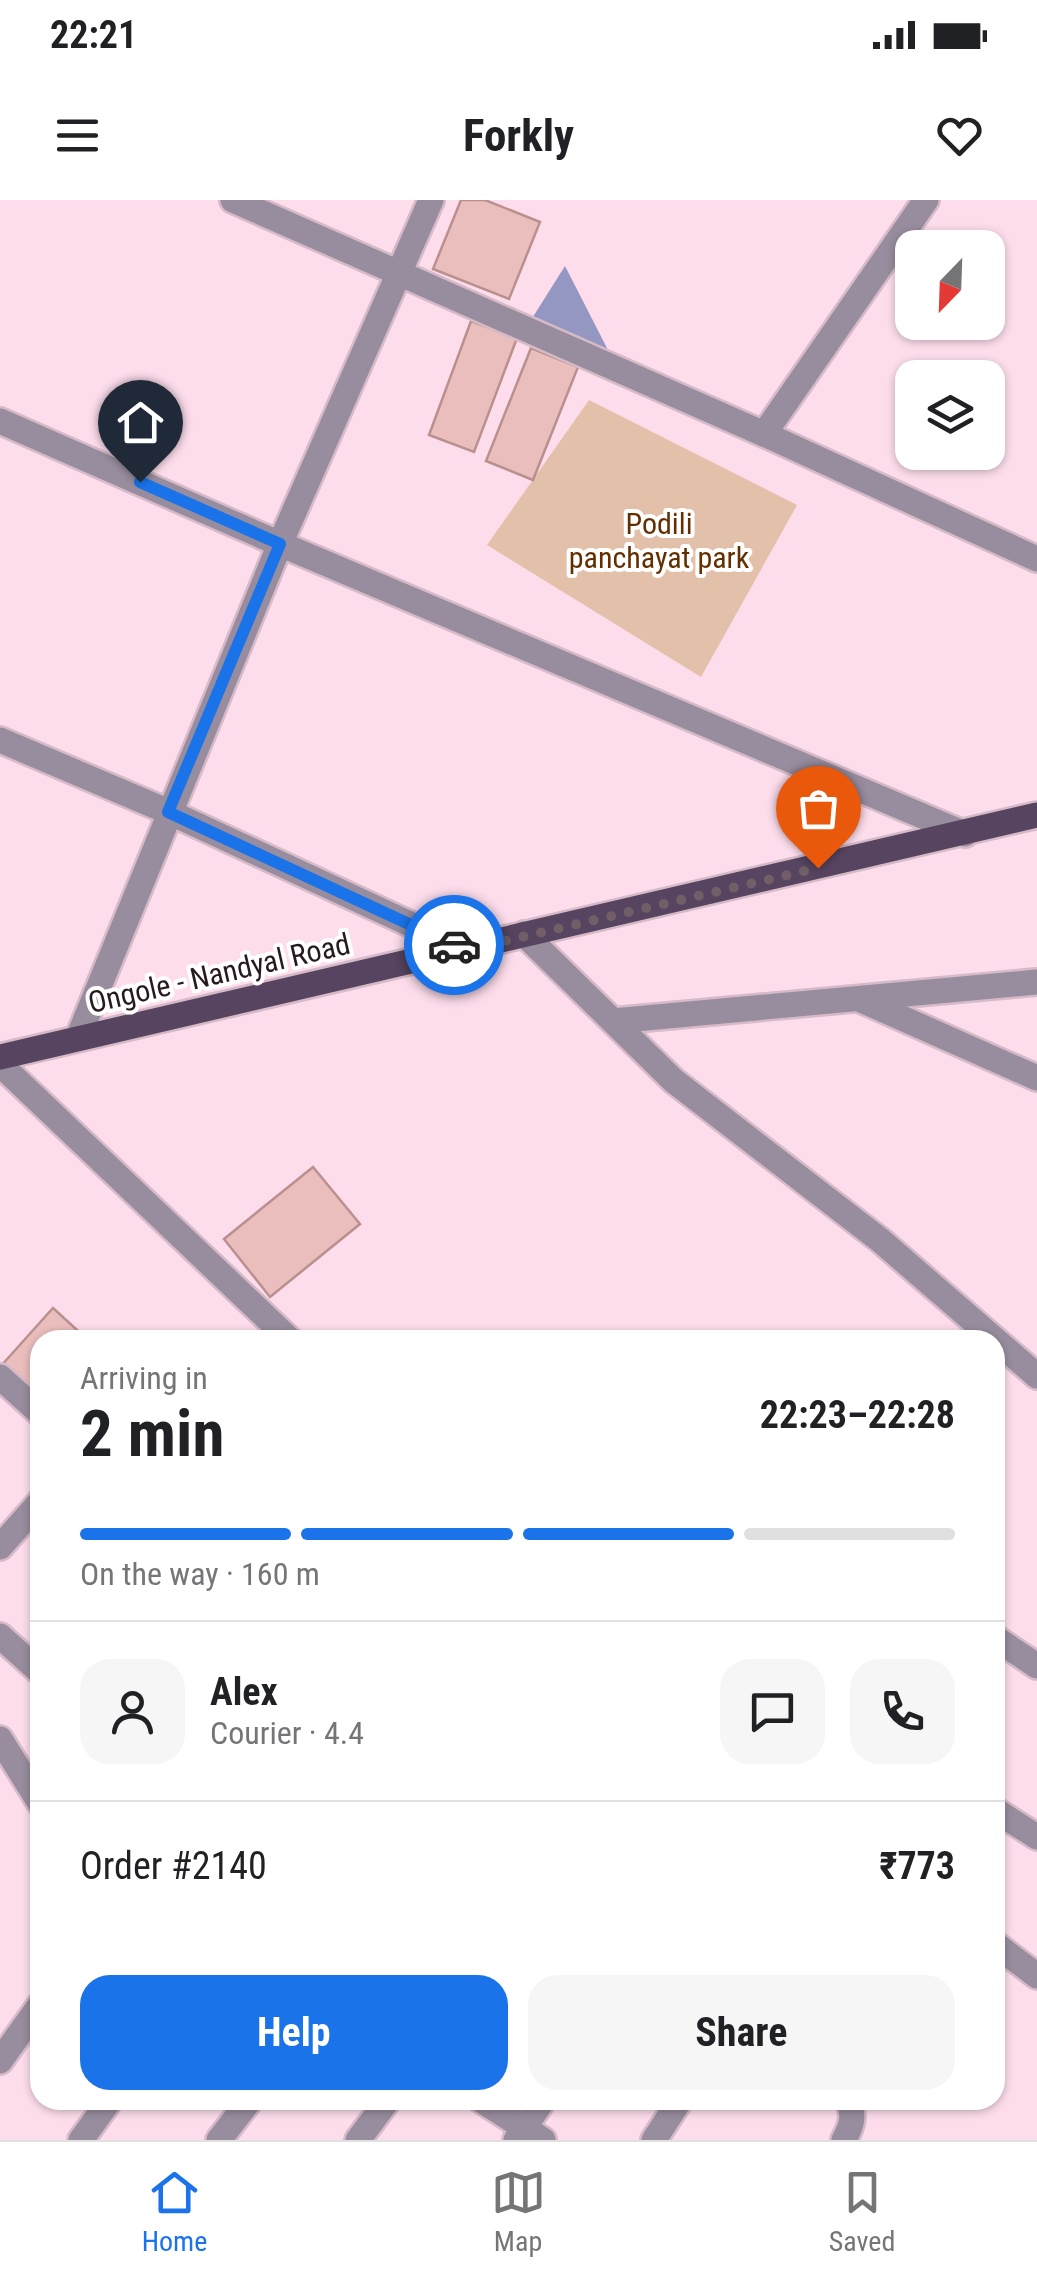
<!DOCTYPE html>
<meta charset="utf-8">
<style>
:root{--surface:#fff;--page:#f6f6f6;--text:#202124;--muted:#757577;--line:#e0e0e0;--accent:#1a73e8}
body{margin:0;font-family:"Roboto Condensed",sans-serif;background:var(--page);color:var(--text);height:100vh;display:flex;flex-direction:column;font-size:38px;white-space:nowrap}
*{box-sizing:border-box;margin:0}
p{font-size:32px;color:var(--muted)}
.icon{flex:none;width:55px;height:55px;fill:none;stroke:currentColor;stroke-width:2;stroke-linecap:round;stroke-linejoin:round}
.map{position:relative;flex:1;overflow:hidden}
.drawer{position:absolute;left:30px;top:1130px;width:975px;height:780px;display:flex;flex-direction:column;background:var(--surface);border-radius:30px;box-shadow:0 2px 8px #0004}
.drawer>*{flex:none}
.needle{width:65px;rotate:203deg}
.tools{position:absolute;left:895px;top:30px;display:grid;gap:20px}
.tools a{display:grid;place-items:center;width:110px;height:110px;border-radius:20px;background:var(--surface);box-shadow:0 2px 8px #0004;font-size:50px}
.pin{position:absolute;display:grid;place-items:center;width:85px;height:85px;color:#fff;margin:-102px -42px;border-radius:50% 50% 50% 0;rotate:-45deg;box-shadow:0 0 10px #0007}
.pin .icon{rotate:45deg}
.courier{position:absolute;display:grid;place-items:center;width:100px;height:100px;margin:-50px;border:8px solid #1a73e8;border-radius:50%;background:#fff;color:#222;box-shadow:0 2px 12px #0007}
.headline em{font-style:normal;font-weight:700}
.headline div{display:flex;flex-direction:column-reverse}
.headline{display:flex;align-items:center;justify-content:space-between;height:170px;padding:0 50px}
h1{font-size:65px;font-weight:700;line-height:75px}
.bar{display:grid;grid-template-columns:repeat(4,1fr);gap:15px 10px;align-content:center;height:120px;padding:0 50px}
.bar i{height:12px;border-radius:8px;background:var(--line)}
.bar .active{background:var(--accent)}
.bar p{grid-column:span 4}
.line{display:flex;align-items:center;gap:25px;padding:0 50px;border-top:2px solid var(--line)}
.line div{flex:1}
.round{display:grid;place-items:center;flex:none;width:105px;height:105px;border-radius:30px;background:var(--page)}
.action{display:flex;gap:20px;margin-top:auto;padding:20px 50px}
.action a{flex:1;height:115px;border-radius:30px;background:var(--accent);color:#fff;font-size:40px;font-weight:700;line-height:115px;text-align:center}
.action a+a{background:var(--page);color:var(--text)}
.status{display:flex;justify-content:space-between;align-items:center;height:70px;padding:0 50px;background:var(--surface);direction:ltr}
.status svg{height:28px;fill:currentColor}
header{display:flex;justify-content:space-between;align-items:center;height:130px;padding:0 50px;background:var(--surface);font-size:45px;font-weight:700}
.tabs{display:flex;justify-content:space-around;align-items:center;height:140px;border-top:2px solid var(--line);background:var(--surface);font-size:28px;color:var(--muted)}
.tabs a{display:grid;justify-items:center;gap:5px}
.tabs .active{color:var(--accent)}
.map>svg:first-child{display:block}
</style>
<div class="status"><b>22:21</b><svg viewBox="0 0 49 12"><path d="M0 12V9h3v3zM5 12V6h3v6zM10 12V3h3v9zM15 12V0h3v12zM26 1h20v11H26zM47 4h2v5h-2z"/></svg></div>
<header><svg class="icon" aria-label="menu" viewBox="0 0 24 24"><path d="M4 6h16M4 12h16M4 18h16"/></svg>Forkly<svg class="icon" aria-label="heart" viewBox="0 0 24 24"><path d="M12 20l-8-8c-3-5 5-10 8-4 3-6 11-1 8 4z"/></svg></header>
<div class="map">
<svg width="1037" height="1940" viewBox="0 0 1037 1940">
<rect width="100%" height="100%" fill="#fdddec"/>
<!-- green -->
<path fill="#e3c0a9" d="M589 200 797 305 701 477 487 345Z"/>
<!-- water -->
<path fill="#9397c1" d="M565 66 610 154 531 120Z"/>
<!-- building -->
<g fill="#eabebd" stroke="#b9908e" stroke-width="2.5">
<path d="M461 0H485L540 22 509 99 433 69Z"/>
<path d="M471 121 517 138 474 252 429 235Z"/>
<path d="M531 148 578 167 533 280 486 261Z"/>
<path d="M313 967 360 1024 270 1097 224 1039Z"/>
<path d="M53 1108 88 1140H40V1185L30 1195 0 1167Z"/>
</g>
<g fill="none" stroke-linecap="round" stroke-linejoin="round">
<!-- minor casing -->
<g stroke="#d6bac7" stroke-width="30">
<g id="minor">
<path d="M233 0 764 234 1037 359"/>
<path d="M0 221 280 344 965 634"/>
<path d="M764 234 926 0"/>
<path d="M0 540 169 612 466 750"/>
<path d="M524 734 674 881 880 1040 1037 1176"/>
<path d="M859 799 1037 878"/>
<path d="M613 821 1037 782"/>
<path d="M78 838 280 344 431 0"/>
<path d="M0 864 290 1140"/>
<path d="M0 1177 40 1213"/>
<path d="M0 1347 40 1302"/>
<path d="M0 1436 40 1472"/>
<path d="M995 1438 1037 1466"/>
<path d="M0 1539 40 1603"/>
<path d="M995 1610 1037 1637"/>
<path d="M995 1744 1037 1776"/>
<path d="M0 1861 40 1805"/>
<path d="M481 1900 543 1940"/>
<path d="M81 1940 110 1900"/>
<path d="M219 1940 250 1900"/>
<path d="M358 1940 388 1900"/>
<path d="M516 1940 543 1900"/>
<path d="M654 1940 680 1900"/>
<path d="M844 1940C852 1925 855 1916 848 1900"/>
</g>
</g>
<!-- primary casing -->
<g stroke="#d6bac7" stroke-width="30">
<path id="primary" d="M0 857 1037 615"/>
</g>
<!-- minor -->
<use href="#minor" stroke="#988d9e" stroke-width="25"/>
<!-- primary -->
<use href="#primary" stroke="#574460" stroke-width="25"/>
</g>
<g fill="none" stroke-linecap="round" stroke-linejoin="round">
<!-- done -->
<path stroke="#725e67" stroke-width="10" stroke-dasharray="0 18" d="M454 745 466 750 818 668"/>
<!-- route -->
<path stroke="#1a73e8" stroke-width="12" d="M140 282 280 344 168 612 454 745"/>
</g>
<g text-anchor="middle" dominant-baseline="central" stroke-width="8" stroke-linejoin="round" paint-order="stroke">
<!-- park labels -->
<g font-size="30" fill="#632f01" stroke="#fff">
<text x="659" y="323">Podili<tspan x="659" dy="34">panchayat park</tspan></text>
</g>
<!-- street labels -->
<g font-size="30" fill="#271920" stroke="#fff">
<text transform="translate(219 773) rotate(-13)">Ongole - Nandyal Road</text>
</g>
</g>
</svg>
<div class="tools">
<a><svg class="needle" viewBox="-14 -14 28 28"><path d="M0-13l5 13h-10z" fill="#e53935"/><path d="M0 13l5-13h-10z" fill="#757577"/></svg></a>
<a><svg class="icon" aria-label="layers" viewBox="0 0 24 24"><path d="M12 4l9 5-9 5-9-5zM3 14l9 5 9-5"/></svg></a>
</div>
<div class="pin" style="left:818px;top:668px;background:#ea580c"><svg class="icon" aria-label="bag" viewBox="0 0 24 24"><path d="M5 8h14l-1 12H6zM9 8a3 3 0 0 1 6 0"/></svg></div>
<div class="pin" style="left:140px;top:282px;background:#1f2937"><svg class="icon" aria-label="home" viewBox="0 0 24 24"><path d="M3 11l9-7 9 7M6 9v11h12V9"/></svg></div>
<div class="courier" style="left:454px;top:745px"><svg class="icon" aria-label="car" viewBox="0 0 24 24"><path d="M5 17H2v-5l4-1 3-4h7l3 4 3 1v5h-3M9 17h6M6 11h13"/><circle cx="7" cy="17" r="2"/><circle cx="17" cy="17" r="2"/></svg></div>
<section class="drawer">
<div class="headline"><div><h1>2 min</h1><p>Arriving in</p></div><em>22:23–22:28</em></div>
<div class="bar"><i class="active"></i><i class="active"></i><i class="active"></i><i></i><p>On the way · 160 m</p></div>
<div class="line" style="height:180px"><a class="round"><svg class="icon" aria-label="person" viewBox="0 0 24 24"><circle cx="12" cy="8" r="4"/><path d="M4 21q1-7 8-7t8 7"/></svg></a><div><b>Alex</b><p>Courier · 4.4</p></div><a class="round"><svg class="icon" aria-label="chat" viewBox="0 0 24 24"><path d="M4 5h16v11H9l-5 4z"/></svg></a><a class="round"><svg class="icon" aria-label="phone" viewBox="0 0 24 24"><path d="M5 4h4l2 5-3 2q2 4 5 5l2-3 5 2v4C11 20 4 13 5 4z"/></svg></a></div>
<div class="line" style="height:130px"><div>Order #2140</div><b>₹773</b></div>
<div class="action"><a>Help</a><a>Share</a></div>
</section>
</div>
<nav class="tabs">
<a class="active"><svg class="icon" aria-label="home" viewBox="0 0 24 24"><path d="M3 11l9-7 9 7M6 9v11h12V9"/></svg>Home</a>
<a><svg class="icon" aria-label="map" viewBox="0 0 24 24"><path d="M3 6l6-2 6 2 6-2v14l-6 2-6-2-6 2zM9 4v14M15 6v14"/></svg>Map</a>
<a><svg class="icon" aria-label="saved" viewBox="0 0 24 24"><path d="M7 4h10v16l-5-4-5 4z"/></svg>Saved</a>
</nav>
